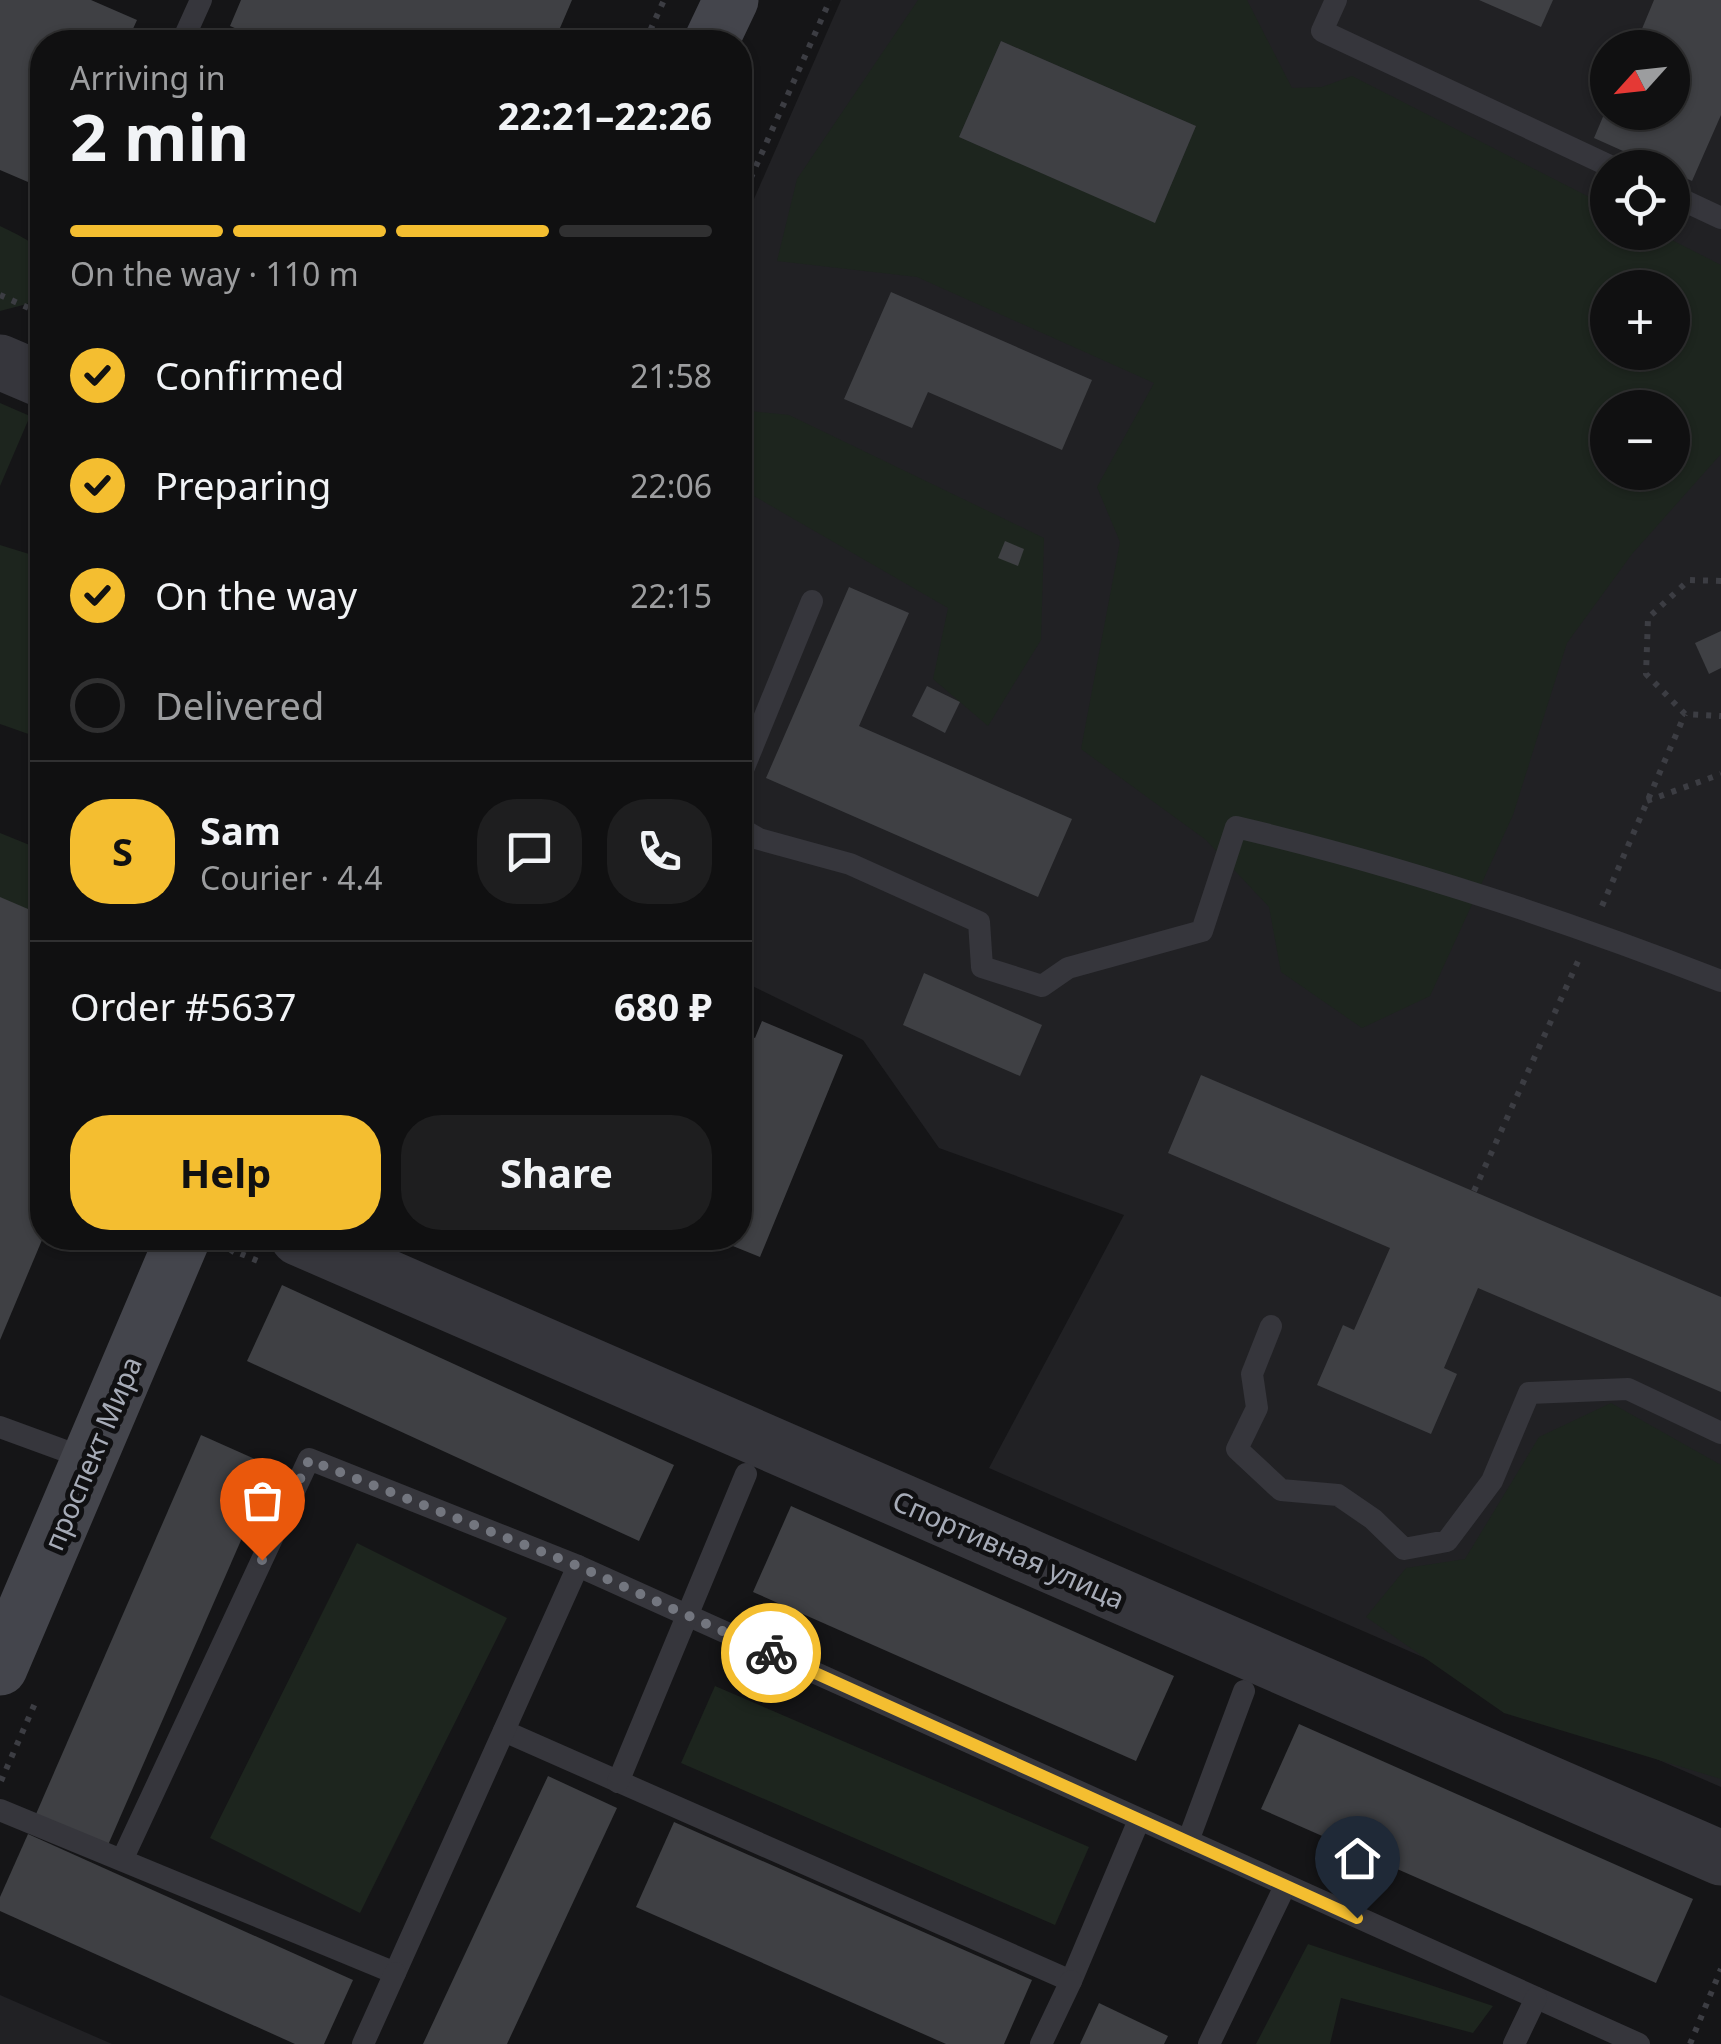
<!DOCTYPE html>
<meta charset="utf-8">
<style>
:root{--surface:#101011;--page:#1e1e1f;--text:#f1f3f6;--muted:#9c9d9f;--line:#303031;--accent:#f4be30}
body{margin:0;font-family:"Noto Sans",sans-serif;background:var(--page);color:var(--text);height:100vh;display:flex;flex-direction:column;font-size:38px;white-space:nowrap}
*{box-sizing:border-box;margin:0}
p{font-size:32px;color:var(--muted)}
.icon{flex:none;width:55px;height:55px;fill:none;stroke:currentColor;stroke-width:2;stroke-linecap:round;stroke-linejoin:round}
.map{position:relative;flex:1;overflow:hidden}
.sheet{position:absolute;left:30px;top:30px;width:722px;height:1220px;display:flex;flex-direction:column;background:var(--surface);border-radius:40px;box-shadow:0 2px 8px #0004,0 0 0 2px var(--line)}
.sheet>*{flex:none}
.needle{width:65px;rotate:243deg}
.tools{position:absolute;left:1590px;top:30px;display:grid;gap:20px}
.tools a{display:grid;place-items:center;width:100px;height:100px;border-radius:50%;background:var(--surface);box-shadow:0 2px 8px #0004,0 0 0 2px var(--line);font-size:50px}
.pin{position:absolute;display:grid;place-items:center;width:85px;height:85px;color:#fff;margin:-102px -42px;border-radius:50% 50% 50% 0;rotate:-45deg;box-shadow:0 0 10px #0007}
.pin .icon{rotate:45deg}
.courier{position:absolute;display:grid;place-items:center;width:100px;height:100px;margin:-50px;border:8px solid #f4be30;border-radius:50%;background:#fff;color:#222;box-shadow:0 2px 12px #0007}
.overview em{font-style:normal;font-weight:700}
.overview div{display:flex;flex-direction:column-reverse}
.overview{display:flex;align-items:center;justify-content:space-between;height:170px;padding:0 40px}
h1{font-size:65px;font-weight:700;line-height:75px}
.bar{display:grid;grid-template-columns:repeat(4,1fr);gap:15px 10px;align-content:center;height:120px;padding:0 40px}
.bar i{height:12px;border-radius:8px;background:var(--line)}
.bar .current{background:var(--accent)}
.bar p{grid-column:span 4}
.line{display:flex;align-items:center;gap:25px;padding:0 40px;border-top:2px solid var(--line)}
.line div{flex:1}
.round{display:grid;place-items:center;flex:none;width:105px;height:105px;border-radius:40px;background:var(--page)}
ol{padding:0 40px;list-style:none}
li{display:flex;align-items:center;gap:30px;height:110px}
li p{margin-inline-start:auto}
li .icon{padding:10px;border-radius:50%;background:var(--accent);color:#111;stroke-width:4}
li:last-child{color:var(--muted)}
li i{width:55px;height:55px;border:5px solid var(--line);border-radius:50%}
.button{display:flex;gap:20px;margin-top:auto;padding:20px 40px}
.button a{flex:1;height:115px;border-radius:40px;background:var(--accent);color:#111;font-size:40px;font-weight:700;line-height:115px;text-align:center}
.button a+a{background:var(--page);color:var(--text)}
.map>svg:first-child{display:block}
</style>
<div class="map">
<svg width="1721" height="2044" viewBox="0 0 1721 2044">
<rect width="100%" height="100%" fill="#151517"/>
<!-- built -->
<g fill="#212124" fill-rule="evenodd">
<path d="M841 0H1721V1787L989 1468 1124 1215 939 1148 863 1040 740 980V231ZM1608 48H1672V112H1608ZM1608 168H1672V232H1608ZM1608 288H1672V352H1608ZM1608 408H1672V472H1608Z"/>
<path d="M0 1995 112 2044H0Z"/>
</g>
<!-- green -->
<g fill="#1d251e" fill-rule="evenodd">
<path d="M918 0H1247L1292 88 1322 87 1352 76 1607 206 1608 232 1658 233 1721 265V454L1632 554 1567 643 1513 815 1430 996 1362 1028 1281 972 1269 907 1206 840 1081 749 1120 542 1097 487 1154 383 917 277 777 261 797 179ZM1001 41 1196 126 1155 222 959 137ZM1608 288H1672V352H1608ZM1608 408H1672V472H1608Z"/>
<path d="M0 226C38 245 43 244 42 287L27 304 0 311Z"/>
<path d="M0 403 30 416 0 486Z"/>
<path d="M740 410 789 415 1044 538 1041 640 988 726 933 679 948 608 740 488Z"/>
<path d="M0 545 42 558V734L37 737 0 724Z"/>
<path d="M0 833 42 850V1235L0 1338Z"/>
<path d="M1611 1403 1721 1465V1779L1504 1713 1366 1617 1406 1568 1465 1559 1539 1437Z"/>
<path d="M357 1543 507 1618 360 1913 210 1838Z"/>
<path d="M715 1686 1089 1847 1055 1925 681 1763Z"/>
<path d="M1308 1944 1493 2006 1473 2033 1341 1998 1330 2044H1256Z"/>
</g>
<!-- building -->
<g fill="#3f4044">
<path d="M0 0H91L137 20 127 42H42V188L0 170Z"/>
<path d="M241 0H572L554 42H495L470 32 465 42H268L230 26Z"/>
<path d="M1479 0H1553L1541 27Z"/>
<path d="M1654 0H1721V115L1692 181 1672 172V168H1661L1594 138 1605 112H1672V48H1634Z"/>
<path d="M1001 41 1196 126 1155 223 959 137Z"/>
<path d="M891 292 1092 380 1062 450 928 392 912 428 844 399Z"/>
<path d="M1005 541 1024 549 1018 566 998 558Z"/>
<path d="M849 587 909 613 859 726 1072 819 1038 897 766 778Z"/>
<path d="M1721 631V668L1709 674 1695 643Z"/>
<path d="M927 686 960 702 945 733 912 716Z"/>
<path d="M0 897 42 915V1240L0 1340Z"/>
<path d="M924 973 1042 1025 1020 1076 903 1025Z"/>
<path d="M762 1021 843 1055 760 1257 713 1238H740V1032L755 1038Z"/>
<path d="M1201 1075 1721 1297V1392L1478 1288 1444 1368 1457 1374 1431 1434 1317 1385 1343 1325 1354 1330 1390 1248 1168 1153Z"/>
<path d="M282 1285 674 1465 639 1541 247 1361Z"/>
<path d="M201 1435 273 1467 108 1845 36 1814Z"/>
<path d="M791 1506 1174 1676 1136 1761 753 1592Z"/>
<path d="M1299 1724 1693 1899 1656 1983 1261 1809Z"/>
<path d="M548 1776 617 1808 507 2044H423Z"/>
<path d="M674 1822 1032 1980 1004 2044H946L636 1907Z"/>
<path d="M28 1834 353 1980 324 2044H295L0 1911V1897Z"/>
<path d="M1099 2003 1168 2036 1164 2044H1080Z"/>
</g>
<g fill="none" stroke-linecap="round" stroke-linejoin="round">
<!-- path -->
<g stroke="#3c3d43" stroke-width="6" stroke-dasharray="5 8" stroke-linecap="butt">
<path d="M645 42 664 0"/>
<path d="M740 202 830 0"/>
<path d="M0 295 42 314"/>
<path d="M1721 581 1689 580 1648 618 1646 674 1685 714 1721 716"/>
<path d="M1647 801 1721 774"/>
<path d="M1602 906 1685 714"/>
<path d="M1474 1191 1579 959"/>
<path d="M230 1253 232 1250 258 1261"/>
<path d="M1 1781 36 1701"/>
<path d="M1690 2044 1721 1969"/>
</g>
<!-- service -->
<g stroke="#36363c" stroke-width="22">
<path d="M1336 0 1322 31 1614 168"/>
<path d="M182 42 201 0"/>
<path d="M1672 195 1721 218"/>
<path d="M740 777 812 601"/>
<path d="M740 828 759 839 850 864 979 922 982 967 1042 986 1068 968 1202 931 1236 827C1402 866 1562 919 1721 981"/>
<path d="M1271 1326 1252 1374 1257 1408 1237 1449 1281 1490 1338 1495 1373 1519 1404 1549 1447 1541 1492 1481 1529 1393 1628 1389 1721 1433"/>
<path d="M0 1427 90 1460"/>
<path d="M578 1566 1639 2044"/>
<path d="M504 1731 1071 1981 1139 1820"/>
<path d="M618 1782 746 1474"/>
<path d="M0 1810 395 1973 578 1566 309 1459 122 1860"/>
<path d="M1188 1841 1244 1691"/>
<path d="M363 2044 395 1973"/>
<path d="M1041 2044 1071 1981"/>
<path d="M1209 2044 1285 1886"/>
<path d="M1514 2044 1536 1998"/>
</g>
<!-- tertiary -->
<g stroke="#36363c" stroke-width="55">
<path d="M0 362 42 380"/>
<path d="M298 1238 1721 1858"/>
</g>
<!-- secondary -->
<g stroke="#44454c" stroke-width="55">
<path d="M711 42 731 0"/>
<path d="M0 1668 183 1238"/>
</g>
</g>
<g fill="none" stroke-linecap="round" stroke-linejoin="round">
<!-- done -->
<path stroke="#73767f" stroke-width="10" stroke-dasharray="0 18" d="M262 1560 309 1460 578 1566 771 1653"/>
<!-- route -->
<path stroke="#f4be30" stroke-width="12" d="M771 1653 1357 1918"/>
</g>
<g text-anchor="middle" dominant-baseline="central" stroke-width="10" stroke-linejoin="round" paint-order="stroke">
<!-- street labels -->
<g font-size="28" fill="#a6abb7" stroke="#101012">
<text transform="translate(92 1453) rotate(-67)">проспект Мира</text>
<text transform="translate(1009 1549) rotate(24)">Спортивная улица</text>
</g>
</g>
</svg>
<div class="tools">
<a><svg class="needle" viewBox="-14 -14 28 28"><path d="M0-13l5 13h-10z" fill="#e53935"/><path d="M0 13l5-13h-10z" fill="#9c9d9f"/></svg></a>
<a><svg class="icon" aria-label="locate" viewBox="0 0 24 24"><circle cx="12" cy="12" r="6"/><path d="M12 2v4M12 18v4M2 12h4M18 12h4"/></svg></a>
<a>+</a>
<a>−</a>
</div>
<div class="pin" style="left:262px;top:1560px;background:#ea580c"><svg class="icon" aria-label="bag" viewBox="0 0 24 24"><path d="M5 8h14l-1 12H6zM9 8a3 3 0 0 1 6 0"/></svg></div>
<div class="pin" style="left:1357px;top:1918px;background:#1f2937"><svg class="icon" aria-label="home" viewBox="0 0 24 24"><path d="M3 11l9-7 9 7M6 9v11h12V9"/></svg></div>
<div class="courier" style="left:771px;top:1653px"><svg class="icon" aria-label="bike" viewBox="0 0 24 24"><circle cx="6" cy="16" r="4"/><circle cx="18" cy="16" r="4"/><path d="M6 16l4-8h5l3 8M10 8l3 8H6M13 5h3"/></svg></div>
<section class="sheet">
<div class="overview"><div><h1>2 min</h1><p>Arriving in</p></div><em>22:21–22:26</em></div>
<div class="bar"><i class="current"></i><i class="current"></i><i class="current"></i><i></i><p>On the way · 110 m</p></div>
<ol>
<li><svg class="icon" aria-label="check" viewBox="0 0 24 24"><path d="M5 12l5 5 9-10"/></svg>Confirmed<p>21:58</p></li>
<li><svg class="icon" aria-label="check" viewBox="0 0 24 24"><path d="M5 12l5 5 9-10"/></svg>Preparing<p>22:06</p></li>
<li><svg class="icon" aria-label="check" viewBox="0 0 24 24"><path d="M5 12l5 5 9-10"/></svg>On the way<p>22:15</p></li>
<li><i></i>Delivered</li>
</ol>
<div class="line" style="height:180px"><b class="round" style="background:var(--accent);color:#111">S</b><div><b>Sam</b><p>Courier · 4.4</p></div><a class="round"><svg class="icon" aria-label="chat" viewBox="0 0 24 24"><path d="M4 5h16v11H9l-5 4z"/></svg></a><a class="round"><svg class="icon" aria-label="phone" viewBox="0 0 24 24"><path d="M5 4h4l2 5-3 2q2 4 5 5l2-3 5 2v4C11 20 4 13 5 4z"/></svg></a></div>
<div class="line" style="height:130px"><div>Order #5637</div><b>680 ₽</b></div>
<div class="button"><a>Help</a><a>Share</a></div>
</section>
</div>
